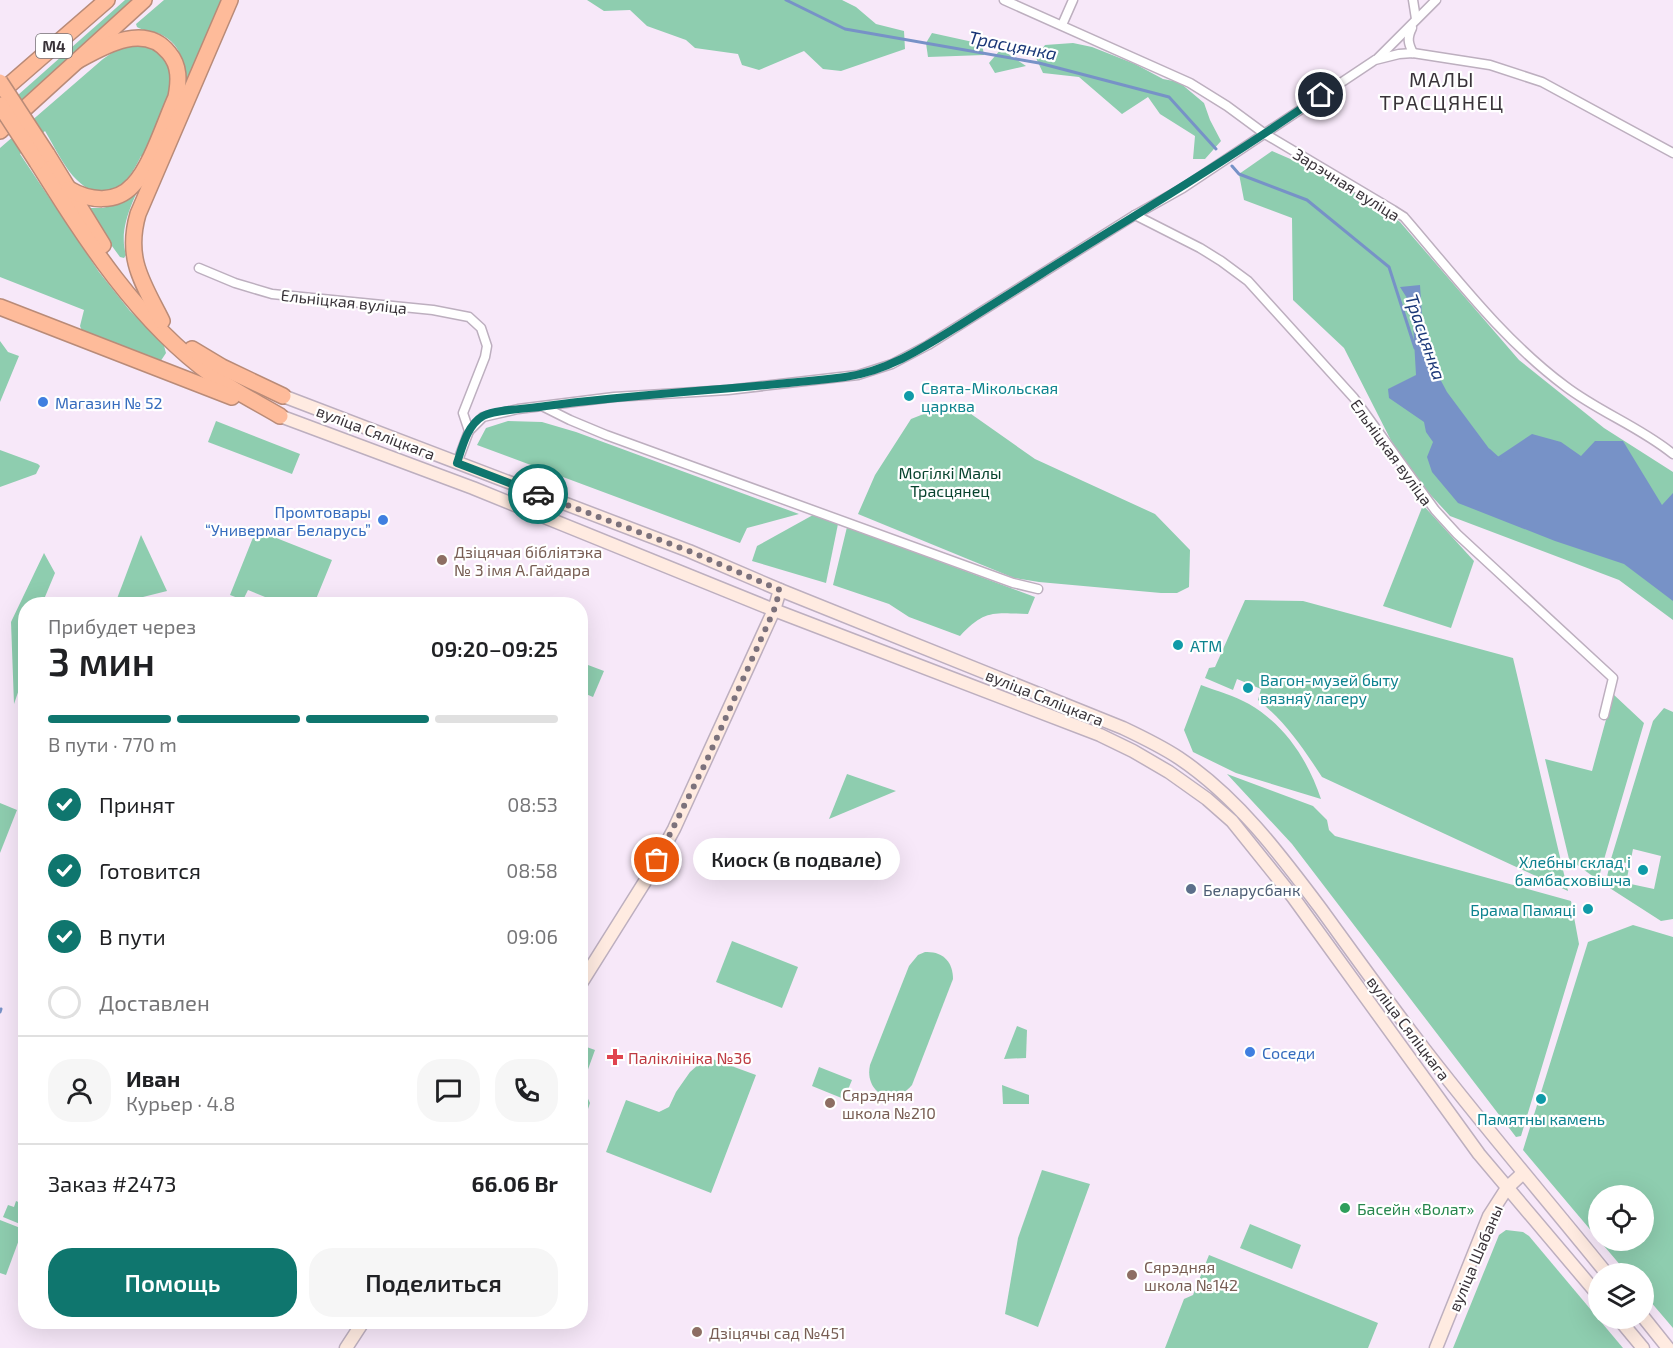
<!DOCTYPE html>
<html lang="ru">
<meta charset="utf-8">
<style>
:root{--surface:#fff;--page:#f6f6f6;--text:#202124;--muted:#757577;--line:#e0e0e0;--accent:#0f766e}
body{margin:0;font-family:"Exo 2",sans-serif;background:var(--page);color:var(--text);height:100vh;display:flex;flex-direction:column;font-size:22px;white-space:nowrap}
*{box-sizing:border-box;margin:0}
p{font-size:20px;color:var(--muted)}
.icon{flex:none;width:33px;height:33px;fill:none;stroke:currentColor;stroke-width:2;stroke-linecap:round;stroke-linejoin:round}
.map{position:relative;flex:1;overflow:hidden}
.drawer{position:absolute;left:18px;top:597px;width:570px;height:732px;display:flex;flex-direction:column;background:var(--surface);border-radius:24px;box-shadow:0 6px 24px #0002}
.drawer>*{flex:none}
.tools{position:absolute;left:1588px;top:1185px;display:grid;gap:12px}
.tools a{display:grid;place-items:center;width:66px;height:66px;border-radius:50%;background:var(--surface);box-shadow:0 6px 24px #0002;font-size:30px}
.pin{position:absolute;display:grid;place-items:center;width:51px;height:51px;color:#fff;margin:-26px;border:3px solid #fff;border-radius:50%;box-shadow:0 2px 6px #0007}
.courier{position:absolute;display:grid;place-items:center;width:60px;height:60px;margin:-30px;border:4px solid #0f766e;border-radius:50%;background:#fff;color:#222;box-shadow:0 2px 8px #0007}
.bubble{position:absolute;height:42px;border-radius:21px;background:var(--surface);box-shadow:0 6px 24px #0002;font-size:20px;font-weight:600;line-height:42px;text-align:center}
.overview em{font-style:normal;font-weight:600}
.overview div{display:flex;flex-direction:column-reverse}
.overview{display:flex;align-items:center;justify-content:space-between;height:102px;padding:0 30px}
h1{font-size:39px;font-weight:600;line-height:45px}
.bar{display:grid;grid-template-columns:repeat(4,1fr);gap:9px 6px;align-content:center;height:72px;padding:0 30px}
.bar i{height:8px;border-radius:4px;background:var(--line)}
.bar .selected{background:var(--accent)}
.bar p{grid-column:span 4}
.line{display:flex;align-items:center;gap:15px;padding:0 30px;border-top:2px solid var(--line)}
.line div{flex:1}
.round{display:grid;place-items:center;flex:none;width:63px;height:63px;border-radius:24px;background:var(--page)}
ol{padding:0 30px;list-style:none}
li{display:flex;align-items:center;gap:18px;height:66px}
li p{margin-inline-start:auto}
li .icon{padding:6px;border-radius:50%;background:var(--accent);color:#fff;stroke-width:4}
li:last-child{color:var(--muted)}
li i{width:33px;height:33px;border:3px solid var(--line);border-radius:50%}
.primary-button{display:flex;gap:12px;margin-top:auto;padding:12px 30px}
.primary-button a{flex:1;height:69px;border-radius:24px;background:var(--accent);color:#fff;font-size:24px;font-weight:600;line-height:69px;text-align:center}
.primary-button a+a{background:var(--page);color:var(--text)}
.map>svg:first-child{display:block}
</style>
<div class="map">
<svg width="1673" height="1348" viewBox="0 0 1673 1348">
<rect width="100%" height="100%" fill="#f7e8f9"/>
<!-- green -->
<g fill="#8ecdaf">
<path d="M125 0H134L0 119V111Z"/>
<path d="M164 0H224L184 93C186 69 184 45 160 34 152 31 143 31 137 27L136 24Z"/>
<path d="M587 0H842L856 7 876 24 904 31 905 49 841 71 823 69 804 51 759 70 742 65 738 54 695 48 686 40 647 26 630 10 604 11Z"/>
<path d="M932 33 982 44 984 55 928 57 926 43Z"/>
<path d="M145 43 170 61 172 88 145 157 141 156C126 188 103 209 73 176 62 163 54 146 45 131L20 154 99 272 130 311 163 342 166 353 160 362 82 331 80 326 84 310 0 277V148L103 59 119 48Z"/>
<path d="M1073 43 1092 47 1135 64 1163 79 1179 82 1204 103 1210 120 1221 141 1205 159H1193L1195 136 1160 114 1148 97 1122 114 1079 77 1043 73 1036 58 1045 45Z"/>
<path d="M1001 49 1026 66 995 73 989 63Z"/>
<path d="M1272 151 1318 171 1374 202 1400 222 1519 360 1604 428 1673 472V620L1619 580 1450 516 1404 466 1344 348 1293 300 1292 218 1244 200 1239 174Z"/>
<path d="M149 167C137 194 117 225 126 255L124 258 120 257 87 212 88 208H103L113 205Z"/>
<path d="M0 341 8 352 19 356 0 402Z"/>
<path d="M954 402 1035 459 1155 514 1190 550 1189 587 1177 593H1161L1039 582 1014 578 858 514 875 475 911 419Z"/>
<path d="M216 421 300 454 292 474 208 442Z"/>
<path d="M508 421 542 422 576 432 799 514 747 528 740 543 477 445 486 428Z"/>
<path d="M0 450 38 464 40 466 36 474 0 487Z"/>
<path d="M1423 505 1474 561 1451 628 1383 606Z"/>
<path d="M813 515 838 524 826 583 752 561 757 546Z"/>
<path d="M847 527 1035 597 1028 614C994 613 985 609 960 636L909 617 889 604 833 585Z"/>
<path d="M256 530 332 560 314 604H262L265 597 248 590 243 600 230 595Z"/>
<path d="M141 535 167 591 115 604Z"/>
<path d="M44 553 55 573 42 604H26L25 672 14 704 11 622Z"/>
<path d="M1245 600 1303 601 1513 658 1568 891 1322 777C1303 748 1285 721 1258 700L1261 689 1237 679 1233 690 1205 678 1209 668 1215 667Z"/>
<path d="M580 662 604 671 593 697 581 692Z"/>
<path d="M1201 685C1217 691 1235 696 1249 704 1285 725 1308 760 1321 799L1236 773 1193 752 1184 730Z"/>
<path d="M1613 694 1644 723 1598 880 1569 859 1545 759 1592 771Z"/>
<path d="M1664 708 1673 712V919L1661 921 1605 885 1610 864 1629 868 1626 883 1654 889 1661 856 1633 849 1630 864 1611 859 1653 721Z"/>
<path d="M847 774 896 791 829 819Z"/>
<path d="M1227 774 1313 806 1327 820 1329 830 1335 836 1571 901 1579 944 1521 1136 1516 1137 1292 844Z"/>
<path d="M0 803 17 810 0 853Z"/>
<path d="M1633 925 1673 937V1328L1644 1294V1274L1627 1273 1599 1240H1644V1196H1599V1240L1523 1150 1588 942Z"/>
<path d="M732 941 798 967 782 1008 716 982Z"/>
<path d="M925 952C943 951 953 962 953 979L912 1085C893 1108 864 1093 870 1065L909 966 918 955Z"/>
<path d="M1017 1026 1027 1030 1026 1058 1004 1059Z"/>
<path d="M581 1045 595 1050 582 1086 590 1103 581 1130Z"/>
<path d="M707 1057 756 1075 711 1193 606 1152 626 1100 659 1112 669 1107 676 1092 690 1072Z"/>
<path d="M819 1067 852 1080 844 1099 812 1086Z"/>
<path d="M1002 1085 1029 1095V1104H1003Z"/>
<path d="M1042 1170 1090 1184 1038 1327 1005 1314 1018 1238Z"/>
<path d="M16 1201 25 1205V1226L3 1217 8 1205 14 1207Z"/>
<path d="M0 1220 23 1229 6 1275 0 1273Z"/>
<path d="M1250 1224 1301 1245 1292 1269 1240 1248Z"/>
<path d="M1506 1230 1523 1232 1529 1236 1623 1348H1453L1499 1235Z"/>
<path d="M1209 1255 1378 1323 1368 1348H1165L1184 1299 1193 1295Z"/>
</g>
<!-- water -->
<path fill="#7792c7" d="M1420 285 1424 349 1447 392 1496 458 1532 434 1561 442 1581 456 1595 441H1623L1662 505 1673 493V601L1624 564 1555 541 1458 503 1432 472 1427 457 1433 442 1426 432 1424 422 1389 398 1388 389 1416 375 1412 306 1400 287Z"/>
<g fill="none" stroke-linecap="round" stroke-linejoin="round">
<!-- stream -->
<g stroke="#7792c7" stroke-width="3">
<path d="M786 0 845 29 1039 63 1169 97 1216 149"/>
<path d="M1232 166 1239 174 1307 200 1389 267 1415 348"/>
<path d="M1489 450 1500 460"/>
<path d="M0 1012 1 1009"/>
</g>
<!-- street casing -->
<g stroke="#bdafbf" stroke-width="11">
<g id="street">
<path d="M1004 0 1190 83 1227 106 1265 134 1393 210 1404 217C1455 276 1502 339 1565 386 1599 412 1640 427 1673 454"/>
<path d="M1413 0 1416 19"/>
<path d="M1062 25 1073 0"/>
<path d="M1412 28C1407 38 1408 43 1413 53"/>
<path d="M1378 58 1436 0"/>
<path d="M1135 215 1200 248 1221 261 1248 281 1354 398 1435 510 1457 534 1613 678 1604 715"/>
<path d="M199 268 235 283 272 294 433 310 469 317 481 328 487 346 485 357 463 413 469 431 457 463"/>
<path d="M544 407 570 420 606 435 1013 583 1038 589"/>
<path d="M469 431 483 417 518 409 614 397 728 390 858 375 892 364 928 345 1135 215 1183 188 1375 60 1399 54 1413 53 1490 65 1542 82 1673 153"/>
</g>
</g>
<!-- secondary casing -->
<g stroke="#bdafbf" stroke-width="15">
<g id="secondary">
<path d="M283 396 689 551 780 590 1123 728C1142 737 1161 746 1179 758 1237 797 1279 853 1321 909 1353 953 1385 998 1418 1041 1479 1121 1544 1196 1607 1274"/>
<path d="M280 416 473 488 774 610 1100 735 1133 751 1169 772 1207 799 1232 821 1293 897 1479 1154 1599 1296"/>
<path d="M580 985 649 875 674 829 774 610 780 590"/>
<path d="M1618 1318 1643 1348"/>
<path d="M1644 1318 1668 1348"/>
<path d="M346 1348 363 1322"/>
<path d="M1436 1348 1489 1216 1507 1188 1523 1173"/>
</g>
</g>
<!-- highway casing -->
<g stroke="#b98b78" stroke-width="18">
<g id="highway">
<path d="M0 93 107 0"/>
<path d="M0 131 144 0"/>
<path d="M47 154 103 245"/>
<path d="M37 162C86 240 137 321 213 376 234 391 258 403 280 416"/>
<path d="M69 189C89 201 116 204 133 185 151 167 165 121 176 97 179 81 180 66 169 53 145 22 104 46 77 61"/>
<path d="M0 307 232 397"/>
<path d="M162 321C143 283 125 259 138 214L230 0"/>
<path d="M192 349 222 367 283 396"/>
</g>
</g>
<!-- street -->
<use href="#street" stroke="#fff" stroke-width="8"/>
<!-- secondary -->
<use href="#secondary" stroke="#ffebe1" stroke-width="12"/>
<!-- highway -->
<use href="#highway" stroke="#febb9a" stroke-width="15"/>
<!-- highway-bridge casing -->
<g stroke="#b98b78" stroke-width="18" stroke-linecap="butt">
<g id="highway-bridge">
<path d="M0 82 47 154"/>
<path d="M0 105 37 162"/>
</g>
</g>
<!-- highway-bridge -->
<use href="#highway-bridge" stroke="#febb9a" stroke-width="15"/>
</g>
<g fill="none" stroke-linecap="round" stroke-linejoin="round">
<!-- done -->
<path stroke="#7c727c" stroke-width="6" stroke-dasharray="0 10.8" d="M538 494 689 551 780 590 774 610 706 762 657 860"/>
<!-- route -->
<path stroke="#0f766e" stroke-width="8" d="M538 494 457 463C462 448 467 425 483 416 497 409 529 409 546 406 645 393 745 389 845 377 888 371 923 348 960 325 987 308 1014 291 1041 274 1135 215 1230 159 1321 95"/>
</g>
<!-- markers -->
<g fill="#0f9aa8" stroke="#fff" stroke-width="2">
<circle cx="909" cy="396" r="6"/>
<circle cx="1178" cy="645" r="6"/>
<circle cx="1248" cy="688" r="6"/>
<circle cx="1643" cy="870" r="6"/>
<circle cx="1588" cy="909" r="6"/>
<circle cx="1541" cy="1099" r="6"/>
</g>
<g fill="#3f7fe0" stroke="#fff" stroke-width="2">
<circle cx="43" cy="402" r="6"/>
<circle cx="383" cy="520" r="6"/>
<circle cx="1250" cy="1052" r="6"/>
</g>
<g fill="#8d6e63" stroke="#fff" stroke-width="2">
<circle cx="442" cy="560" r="6"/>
<circle cx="830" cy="1103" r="6"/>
<circle cx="1132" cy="1275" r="6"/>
<circle cx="697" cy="1332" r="6"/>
</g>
<circle fill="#5c6f8a" stroke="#fff" stroke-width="2" cx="1191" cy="889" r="6"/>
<path fill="#e0444e" stroke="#fff" stroke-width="2" d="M612 1048h6v6h6v6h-6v6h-6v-6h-6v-6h6z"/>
<circle fill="#2e9e5b" stroke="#fff" stroke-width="2" cx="1345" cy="1208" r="6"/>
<g text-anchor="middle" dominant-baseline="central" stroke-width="4.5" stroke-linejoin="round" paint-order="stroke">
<!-- shield labels -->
<rect fill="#fff" stroke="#747074" stroke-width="1.5" x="36" y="34" width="36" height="24" rx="4.5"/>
<g font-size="15" font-weight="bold" fill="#393339">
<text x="54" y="46">М4</text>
</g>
<!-- street labels -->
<g font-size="16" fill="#393339" stroke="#fff">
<text transform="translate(1347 184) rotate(32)">Зарэчная вуліца</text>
<text transform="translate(344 301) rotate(6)">Ельніцкая вуліца</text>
<text transform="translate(376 432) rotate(21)">вуліца Сяліцкага</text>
<text transform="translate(1392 452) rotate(54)">Ельніцкая вуліца</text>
<text transform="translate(1045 697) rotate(22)">вуліца Сяліцкага</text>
<text transform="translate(1409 1028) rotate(53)">вуліца Сяліцкага</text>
<text transform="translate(1475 1258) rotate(-67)">вуліца Шабаны</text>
</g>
<!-- culture labels -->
<g font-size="16" fill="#0d838f" stroke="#fff" text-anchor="start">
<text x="921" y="387">Свята-Мікольская<tspan x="921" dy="18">царква</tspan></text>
<text x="1190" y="645">АТМ</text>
<text x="1260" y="679">Вагон-музей быту<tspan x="1260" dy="18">вязняў лагеру</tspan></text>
<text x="1631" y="861" text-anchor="end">Хлебны склад і<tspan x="1631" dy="18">бамбасховішча</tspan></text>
<text x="1576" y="909" text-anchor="end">Брама Памяці</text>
<text x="1541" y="1118" text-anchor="middle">Памятны камень</text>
</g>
<!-- shop labels -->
<g font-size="16" fill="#366cbe" stroke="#fff" text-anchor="start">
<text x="55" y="402">Магазин № 52</text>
<text x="371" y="511" text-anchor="end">Промтовары<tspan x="371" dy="18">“Универмаг Беларусь”</tspan></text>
<text x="1262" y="1052">Соседи</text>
</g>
<!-- park labels -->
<g font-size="16" fill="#07432e" stroke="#fff">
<text x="950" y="472">Могілкі Малы<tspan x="950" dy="18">Трасцянец</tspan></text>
</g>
<!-- education labels -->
<g font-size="16" fill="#785e54" stroke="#fff" text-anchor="start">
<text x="454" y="551">Дзіцячая бібліятэка<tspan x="454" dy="18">№ 3 імя А.Гайдара</tspan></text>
<text x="842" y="1094">Сярэдняя<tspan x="842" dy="18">школа №210</tspan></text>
<text x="1144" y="1266">Сярэдняя<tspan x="1144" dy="18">школа №142</tspan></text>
<text x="709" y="1332">Дзіцячы сад №451</text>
</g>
<!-- service labels -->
<g font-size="16" fill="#4e5e75" stroke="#fff" text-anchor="start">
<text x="1203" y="889">Беларусбанк</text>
</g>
<!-- health labels -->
<g font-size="16" fill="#be3a42" stroke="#fff" text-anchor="start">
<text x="628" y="1057">Паліклініка №36</text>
</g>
<!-- leisure labels -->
<g font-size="16" fill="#27864d" stroke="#fff" text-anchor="start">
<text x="1357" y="1208">Басейн «Волат»</text>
</g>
<!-- water labels -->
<g font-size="18" font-style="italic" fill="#1b3878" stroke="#fff">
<text transform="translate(1013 45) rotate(11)">Трасцянка</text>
<text transform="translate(1426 337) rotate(71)">Трасцянка</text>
</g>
<!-- quarter labels -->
<g font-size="20" letter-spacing="1.5" fill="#393339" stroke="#fff">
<text x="1442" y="79">МАЛЫ<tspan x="1442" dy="23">ТРАСЦЯНЕЦ</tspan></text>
</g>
</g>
</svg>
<div class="tools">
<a><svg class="icon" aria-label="locate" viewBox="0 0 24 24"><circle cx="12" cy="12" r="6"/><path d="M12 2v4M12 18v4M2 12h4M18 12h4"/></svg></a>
<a><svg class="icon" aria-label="layers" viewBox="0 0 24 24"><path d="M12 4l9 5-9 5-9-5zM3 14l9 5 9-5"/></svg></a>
</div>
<div class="pin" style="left:657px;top:860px;background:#ea580c"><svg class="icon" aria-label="bag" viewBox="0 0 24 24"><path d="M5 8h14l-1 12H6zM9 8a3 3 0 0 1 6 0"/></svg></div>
<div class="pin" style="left:1321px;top:95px;background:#1f2937"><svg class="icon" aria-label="home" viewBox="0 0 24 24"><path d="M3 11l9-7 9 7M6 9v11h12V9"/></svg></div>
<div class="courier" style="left:538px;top:494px"><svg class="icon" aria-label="car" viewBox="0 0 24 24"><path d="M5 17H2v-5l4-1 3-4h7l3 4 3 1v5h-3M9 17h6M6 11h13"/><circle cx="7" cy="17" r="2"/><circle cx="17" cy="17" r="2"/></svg></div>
<div class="bubble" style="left:693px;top:838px;width:207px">Киоск (в подвале)</div>
<section class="drawer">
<div class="overview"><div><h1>3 мин</h1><p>Прибудет через</p></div><em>09:20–09:25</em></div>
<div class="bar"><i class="selected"></i><i class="selected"></i><i class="selected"></i><i></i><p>В пути · 770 m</p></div>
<ol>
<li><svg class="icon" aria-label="check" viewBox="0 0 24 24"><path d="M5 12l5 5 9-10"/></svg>Принят<p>08:53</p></li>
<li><svg class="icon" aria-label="check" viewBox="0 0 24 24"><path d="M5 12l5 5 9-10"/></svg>Готовится<p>08:58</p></li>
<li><svg class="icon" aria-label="check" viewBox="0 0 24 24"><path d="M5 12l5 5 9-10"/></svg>В пути<p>09:06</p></li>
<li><i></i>Доставлен</li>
</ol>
<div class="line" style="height:108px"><a class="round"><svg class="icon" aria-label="person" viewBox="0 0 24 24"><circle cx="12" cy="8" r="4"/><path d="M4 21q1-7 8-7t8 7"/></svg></a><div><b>Иван</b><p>Курьер · 4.8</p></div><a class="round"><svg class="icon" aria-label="chat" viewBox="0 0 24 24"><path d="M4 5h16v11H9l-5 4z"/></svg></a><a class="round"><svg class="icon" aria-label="phone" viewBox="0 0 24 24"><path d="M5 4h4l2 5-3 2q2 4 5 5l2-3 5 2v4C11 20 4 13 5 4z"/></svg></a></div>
<div class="line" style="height:78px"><div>Заказ #2473</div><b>66.06 Br</b></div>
<div class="primary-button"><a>Помощь</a><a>Поделиться</a></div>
</section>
</div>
